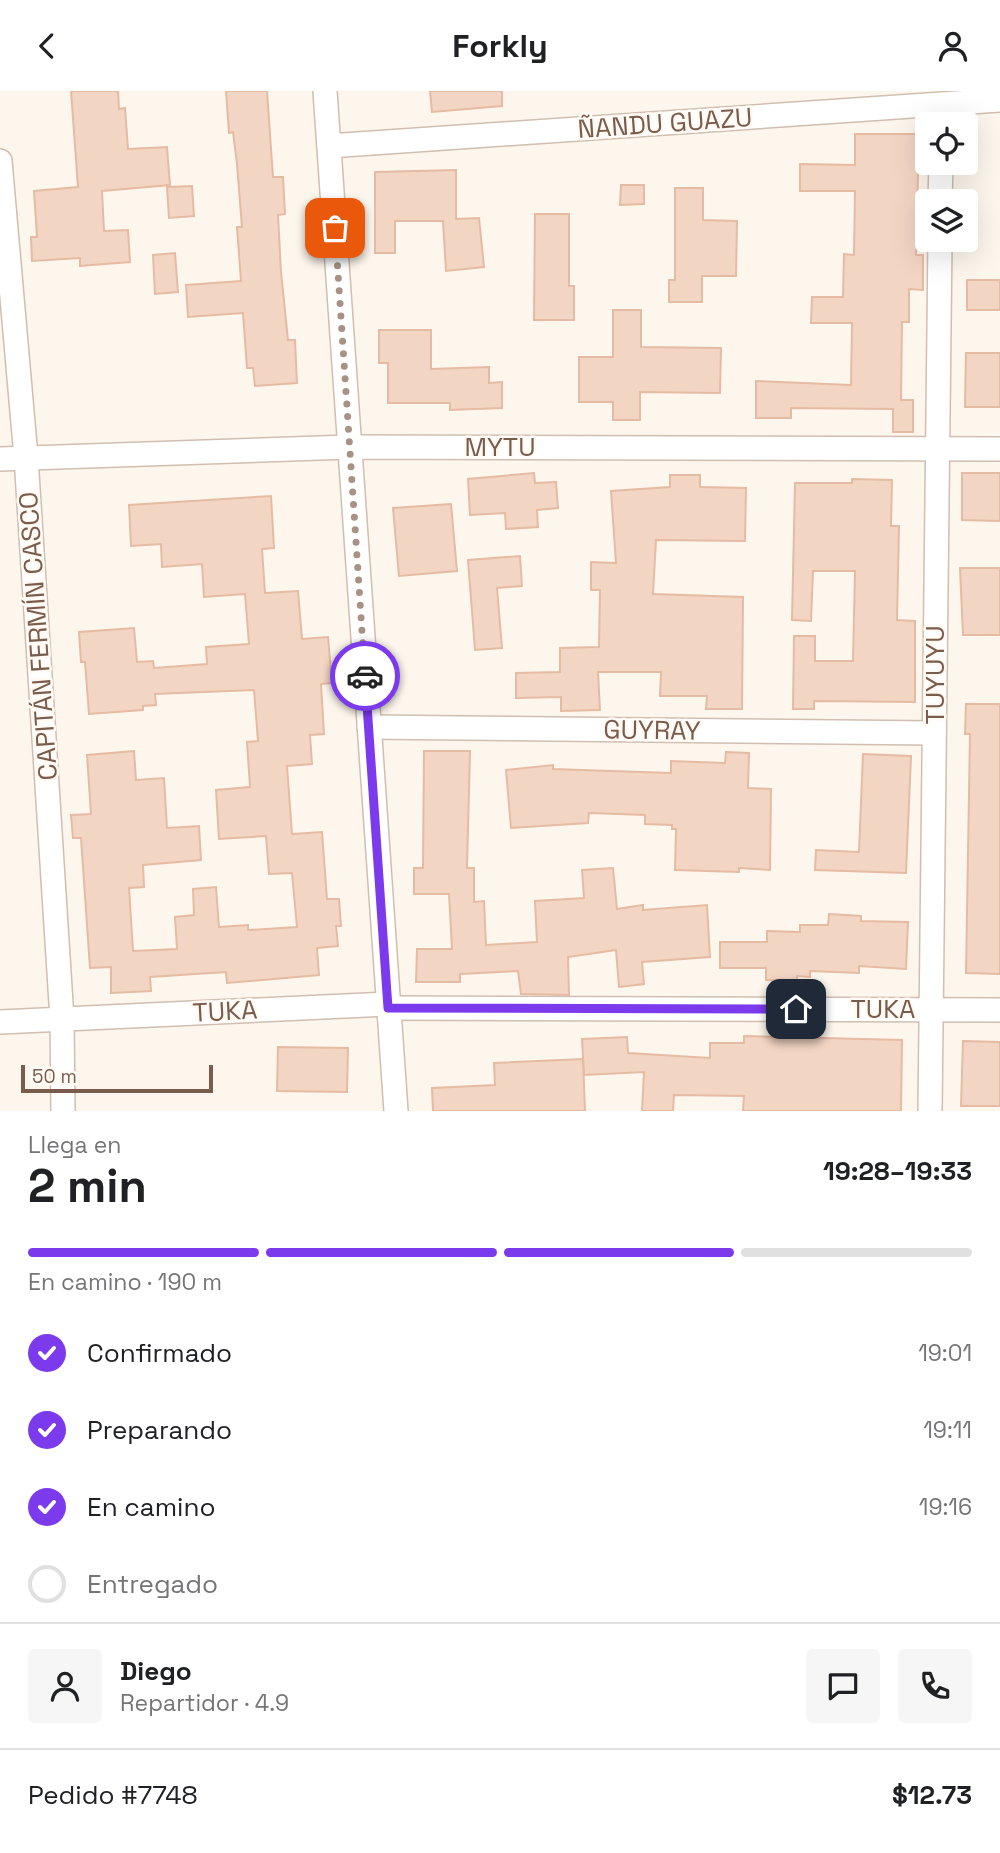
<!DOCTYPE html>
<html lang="es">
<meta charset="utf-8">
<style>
:root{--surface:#fff;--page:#f6f6f6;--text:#202124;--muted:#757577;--line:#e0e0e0;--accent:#7c3aed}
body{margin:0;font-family:"Space Grotesk",sans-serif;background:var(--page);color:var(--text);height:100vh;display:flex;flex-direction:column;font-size:26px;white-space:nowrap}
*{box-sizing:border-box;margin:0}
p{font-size:23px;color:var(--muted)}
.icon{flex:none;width:38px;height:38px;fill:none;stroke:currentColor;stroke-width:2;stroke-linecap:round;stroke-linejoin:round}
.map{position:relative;height:1020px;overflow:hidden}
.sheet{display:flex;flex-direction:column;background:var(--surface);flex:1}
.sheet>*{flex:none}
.buttons{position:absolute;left:915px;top:21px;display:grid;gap:14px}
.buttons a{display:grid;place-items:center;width:63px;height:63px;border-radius:7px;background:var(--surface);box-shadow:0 7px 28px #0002;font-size:35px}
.scale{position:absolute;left:21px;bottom:18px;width:192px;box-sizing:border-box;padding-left:7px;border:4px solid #7a5c4d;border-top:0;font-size:19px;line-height:24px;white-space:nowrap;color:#7a5c4d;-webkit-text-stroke:5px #fffaf3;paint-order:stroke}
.pin{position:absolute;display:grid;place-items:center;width:60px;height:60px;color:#fff;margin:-30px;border-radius:14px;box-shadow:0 4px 10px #0006}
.courier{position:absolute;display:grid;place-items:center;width:70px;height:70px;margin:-35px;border:5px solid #7c3aed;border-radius:50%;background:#fff;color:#222;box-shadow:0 2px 9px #0007}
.head em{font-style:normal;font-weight:800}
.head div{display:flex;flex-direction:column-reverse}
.head{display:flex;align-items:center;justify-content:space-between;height:119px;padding:0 28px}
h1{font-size:46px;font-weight:800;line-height:52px}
.bar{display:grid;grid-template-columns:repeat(4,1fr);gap:10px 7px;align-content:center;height:84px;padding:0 28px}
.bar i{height:9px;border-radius:5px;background:var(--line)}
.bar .on{background:var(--accent)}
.bar p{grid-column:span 4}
.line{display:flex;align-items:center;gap:18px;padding:0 28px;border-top:2px solid var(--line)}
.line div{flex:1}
.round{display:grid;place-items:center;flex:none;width:74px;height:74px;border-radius:7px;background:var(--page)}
ol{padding:0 28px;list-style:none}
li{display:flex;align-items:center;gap:21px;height:77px}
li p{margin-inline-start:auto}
li .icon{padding:7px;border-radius:50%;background:var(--accent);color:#fff;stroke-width:4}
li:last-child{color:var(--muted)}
li i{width:38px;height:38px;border:4px solid var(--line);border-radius:50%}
header{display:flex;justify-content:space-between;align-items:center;height:91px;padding:0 28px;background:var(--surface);font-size:32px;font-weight:800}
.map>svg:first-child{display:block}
</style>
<header><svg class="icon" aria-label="back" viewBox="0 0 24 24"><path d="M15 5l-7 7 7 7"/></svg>Forkly<svg class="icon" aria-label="person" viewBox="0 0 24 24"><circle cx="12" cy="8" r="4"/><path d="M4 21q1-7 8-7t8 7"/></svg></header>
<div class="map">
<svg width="1000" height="1020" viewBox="0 0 1000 1020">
<rect width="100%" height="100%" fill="#fdf6ec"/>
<!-- building -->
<g fill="#f3d5c3" stroke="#e6bba3" stroke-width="2">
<path d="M71 0H118L119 18 125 17 128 58 167 56 170 94 102 100 104 140 128 139 130 171 80 175V167L32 170 31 146H37L34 100 78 96Z"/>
<path d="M226 0H267L273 86H283L285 123 278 124 281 181 288 249H295L297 292 255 295 253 277H247L243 222 188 226 186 194 241 190 237 136H242L237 73 233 41 229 42Z"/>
<path d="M430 0H502V15L432 21Z"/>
<path d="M855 43H919L916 164H923V199L909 198V231H902L901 309H913V341H893V318L791 317V327H756V290L851 294 852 232H811L812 206H843L844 163 854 164 855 100H800V73L855 74Z"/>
<path d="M456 79V128L479 127 484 176 446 180 443 130H395V162H375V81Z"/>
<path d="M621 94H644V113L620 114Z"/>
<path d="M192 95 194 125 169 127 167 96Z"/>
<path d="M675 97H703V129L737 130 736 185H702V211H669V189H675Z"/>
<path d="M535 123H569V195H574V229H534Z"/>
<path d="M175 162 178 201 155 203 153 164Z"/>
<rect x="967" y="189" width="33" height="30"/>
<path d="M613 219H641V256L721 257 720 302 640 301V329H613V311H579V266H613Z"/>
<path d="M379 239H431V278L489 276V292L502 291V317L450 319V312H388V272H379Z"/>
<path d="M966 262H1000V316H965Z"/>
<path d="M534 382 535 392 556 391 558 417 537 419 538 436 506 438 505 422 470 424 468 388Z"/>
<path d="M962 382H1000V430L962 429Z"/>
<path d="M670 384H700V396L746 397 745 450 656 449 653 503 743 506 742 618H706L707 605H660L661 581H598L600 619 561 620V606L516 607V582L560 581V557L599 556 600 499H591V471L616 472 611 400 670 396Z"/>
<path d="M852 388 892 389 891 435H899L897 529 915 530V611L814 610V618H793L794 545H815V570H853L855 480H813L811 530 792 529 795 392H852Z"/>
<path d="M271 405 274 457 262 458 265 502 298 500 302 548 328 546 332 592 321 593 324 643 310 644 312 673 287 675 292 743 322 741 327 808H339L341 835H336L338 855 317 857 319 884 227 892 226 881 150 886 151 900 111 902V876L90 877 81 747H73L71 724 91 723 87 664 134 660 136 689 164 687 167 737 199 735 201 769 143 774 144 796 129 797 133 860 177 858 175 826 194 824 193 798 216 796 219 836 248 834V839L297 836 292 782 269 783 266 745 219 748 216 699 250 696 247 651 258 650 254 599 155 603 156 614 143 615V619L89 623 85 571H81L79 541 134 537 137 571 153 570 154 577 207 573 206 556 249 553 245 503 204 506 202 473 162 476 161 453 131 455 129 414Z"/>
<path d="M451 413 457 480 399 485 393 417Z"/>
<path d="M520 465 522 495 497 497 502 557 475 559 468 469Z"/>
<path d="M960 477H1000V544H963Z"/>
<path d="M966 613H1000V883L966 882 970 643H965Z"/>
<path d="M424 660H470L467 777H474V811L484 810 486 854 537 851 535 810 584 807 582 779 613 777 617 818 643 814V819L707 814 710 866 642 871 644 893 619 896 616 859 568 866 569 904 521 903 518 880 460 883V891H416L417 858H452L449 803H414V777H423Z"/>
<path d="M726 661 749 662 748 697 771 698 770 779 739 777V781L675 779 676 738H672V734L645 733V724L589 722 588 732 511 737 506 679 553 674V678L671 682V670L725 672Z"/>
<path d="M863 663 911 665 906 782 815 779 816 759 859 761Z"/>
<path d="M829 823 861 825V830L908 831 906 878 859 875V882L810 880V886L797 885V890L766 889V877H720V851H767V840L800 841V834H828Z"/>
<path d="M744 945 902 949 901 1020H743L744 1005 674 1004 673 1020H642L644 981 584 984 582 948 627 946 628 962 710 967V952H744Z"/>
<path d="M963 950 1000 951V1015H961Z"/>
<path d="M278 956 348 957 347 1001 277 1000Z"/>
<path d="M583 968 585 1020H433L432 997 495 994 494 972Z"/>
</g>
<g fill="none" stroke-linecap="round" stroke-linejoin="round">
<!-- street casing -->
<g stroke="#d1beb0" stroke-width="26">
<g id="street">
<path d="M325 0 396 1020"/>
<path d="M329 55 1000 9"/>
<path d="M0 70 26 366 62 928 63 1020"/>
<path d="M940 110 941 72"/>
<path d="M0 368 349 356 1000 358"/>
<path d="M369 636 934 642"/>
<path d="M389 917 1000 919"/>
<path d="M0 931 388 913"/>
<path d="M930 1020 940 149"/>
</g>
</g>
<!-- street -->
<use href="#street" stroke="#fff" stroke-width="23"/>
</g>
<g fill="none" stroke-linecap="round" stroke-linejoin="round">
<!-- done -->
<path stroke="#a89285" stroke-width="7" stroke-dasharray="0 12.6" d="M335 137 365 585"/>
<!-- route -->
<path stroke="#7c3aed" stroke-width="9" d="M365 585 388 917 796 918"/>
</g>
<g text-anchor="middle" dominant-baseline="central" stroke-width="5" stroke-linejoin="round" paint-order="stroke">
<!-- street labels -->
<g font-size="26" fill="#7a5c4d" stroke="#fffaf3">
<text transform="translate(665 32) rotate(-4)">ÑANDU GUAZU</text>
<text x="500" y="356">MYTU</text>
<text transform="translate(38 545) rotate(-94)">CAPITÁN FERMÍN CASCO</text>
<text transform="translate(935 584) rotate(-90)">TUYUYU</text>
<text transform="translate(652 639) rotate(1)">GUYRAY</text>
<text x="883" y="918">TUKA</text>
<text transform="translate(225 920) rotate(-3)">TUKA</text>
</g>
</g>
</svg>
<div class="buttons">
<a><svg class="icon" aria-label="locate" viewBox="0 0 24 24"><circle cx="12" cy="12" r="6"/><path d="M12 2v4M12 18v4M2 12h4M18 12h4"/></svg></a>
<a><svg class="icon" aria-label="layers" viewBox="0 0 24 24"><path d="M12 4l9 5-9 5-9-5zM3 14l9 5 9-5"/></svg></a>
</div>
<div class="scale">50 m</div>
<div class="pin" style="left:335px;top:137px;background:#ea580c"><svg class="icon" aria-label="bag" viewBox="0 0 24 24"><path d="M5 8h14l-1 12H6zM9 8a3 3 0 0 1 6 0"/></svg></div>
<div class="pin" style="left:796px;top:918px;background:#1f2937"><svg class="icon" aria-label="home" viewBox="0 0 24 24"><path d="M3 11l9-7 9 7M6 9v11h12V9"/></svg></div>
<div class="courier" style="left:365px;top:585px"><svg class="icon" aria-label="car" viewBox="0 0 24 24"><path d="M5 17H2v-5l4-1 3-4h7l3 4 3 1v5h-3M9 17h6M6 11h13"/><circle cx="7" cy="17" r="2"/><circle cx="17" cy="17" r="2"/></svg></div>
</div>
<section class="sheet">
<div class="head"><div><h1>2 min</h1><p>Llega en</p></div><em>19:28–19:33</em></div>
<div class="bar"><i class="on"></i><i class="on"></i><i class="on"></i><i></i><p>En camino · 190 m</p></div>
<ol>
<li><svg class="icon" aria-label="check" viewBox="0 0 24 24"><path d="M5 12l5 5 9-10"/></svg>Confirmado<p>19:01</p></li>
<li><svg class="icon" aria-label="check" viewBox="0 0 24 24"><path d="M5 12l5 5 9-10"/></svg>Preparando<p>19:11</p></li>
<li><svg class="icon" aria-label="check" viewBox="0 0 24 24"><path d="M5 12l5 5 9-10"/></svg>En camino<p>19:16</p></li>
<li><i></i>Entregado</li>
</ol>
<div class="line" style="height:126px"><a class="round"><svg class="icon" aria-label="person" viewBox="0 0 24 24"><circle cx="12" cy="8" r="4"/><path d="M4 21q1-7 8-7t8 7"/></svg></a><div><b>Diego</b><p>Repartidor · 4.9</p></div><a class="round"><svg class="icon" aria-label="chat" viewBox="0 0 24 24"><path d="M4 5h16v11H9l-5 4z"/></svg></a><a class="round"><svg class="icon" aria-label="phone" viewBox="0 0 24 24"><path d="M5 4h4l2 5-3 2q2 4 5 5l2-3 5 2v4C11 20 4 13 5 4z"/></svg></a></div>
<div class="line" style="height:91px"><div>Pedido #7748</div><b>$12.73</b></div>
</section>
